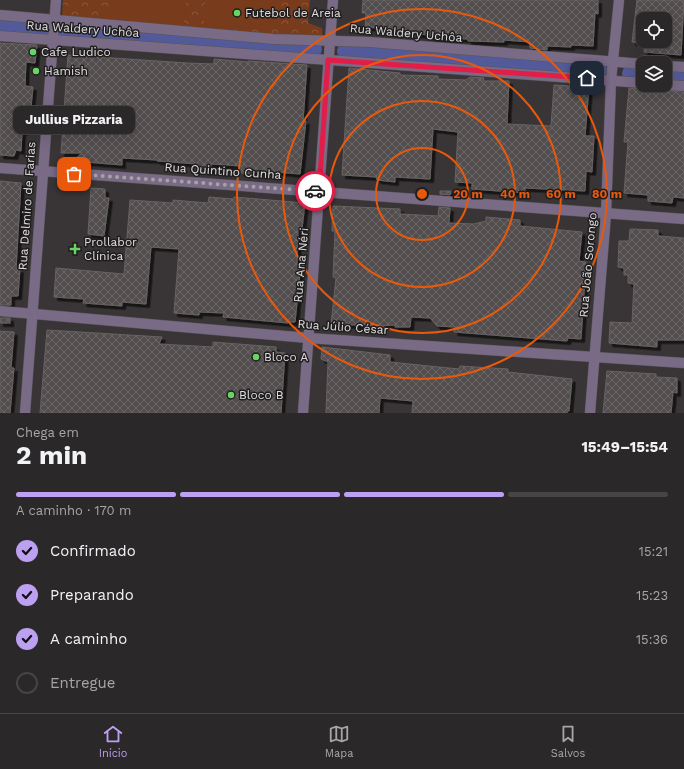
<!DOCTYPE html>
<html lang="pt">
<meta charset="utf-8">
<style>
:root{--surface:#2b2829;--page:#333031;--text:#f1f3f6;--muted:#a6a6a8;--line:#474446;--accent:#bca0f2}
body{margin:0;font-family:"Work Sans",sans-serif;background:var(--page);color:var(--text);height:100vh;display:flex;flex-direction:column;font-size:15px;white-space:nowrap}
*{box-sizing:border-box;margin:0}
p{font-size:13px;color:var(--muted)}
.icon{flex:none;width:22px;height:22px;fill:none;stroke:currentColor;stroke-width:2;stroke-linecap:round;stroke-linejoin:round}
.map{position:relative;height:413px;overflow:hidden}
.sheet{display:flex;flex-direction:column;background:var(--surface);flex:1}
.sheet>*{flex:none}
.controls{position:absolute;left:636px;top:12px;display:grid;gap:8px}
.controls a{display:grid;place-items:center;width:36px;height:36px;border-radius:8px;background:var(--surface);box-shadow:0 4px 16px #0002,0 0 0 1px var(--line);font-size:20px}
.pin{position:absolute;display:grid;place-items:center;width:34px;height:34px;color:#fff;margin:-17px;border-radius:8px;box-shadow:0 2px 6px #0006}
.courier{position:absolute;display:grid;place-items:center;width:40px;height:40px;margin:-20px;border:3px solid #e11d48;border-radius:50%;background:#fff;color:#222;box-shadow:0 1px 5px #0007}
.bubble{position:absolute;height:28px;border-radius:8px;background:var(--surface);box-shadow:0 4px 16px #0002,0 0 0 1px var(--line);font-size:13px;font-weight:700;line-height:28px;text-align:center}
.overview em{font-style:normal;font-weight:700}
.overview div{display:flex;flex-direction:column-reverse}
.overview{display:flex;align-items:center;justify-content:space-between;height:68px;padding:0 16px}
h1{font-size:26px;font-weight:700;line-height:30px}
.bar{display:grid;grid-template-columns:repeat(4,1fr);gap:6px 4px;align-content:center;height:48px;padding:0 16px}
.bar i{height:5px;border-radius:3px;background:var(--line)}
.bar .selected{background:var(--accent)}
.bar p{grid-column:span 4}
ol{padding:0 16px;list-style:none}
li{display:flex;align-items:center;gap:12px;height:44px}
li p{margin-inline-start:auto}
li .icon{padding:4px;border-radius:50%;background:var(--accent);color:#111;stroke-width:4}
li:last-child{color:var(--muted)}
li i{width:22px;height:22px;border:2px solid var(--line);border-radius:50%}
.tab-bar{display:flex;justify-content:space-around;align-items:center;height:56px;border-top:1px solid var(--line);background:var(--surface);font-size:11px;color:var(--muted)}
.tab-bar a{display:grid;justify-items:center;gap:2px}
.tab-bar .selected{color:var(--accent)}
.map>svg:first-child{display:block}
</style>
<div class="map">
<svg width="684" height="413" viewBox="0 0 684 413">
<defs>
<pattern id="forest-crowns" width="20" height="18" patternUnits="userSpaceOnUse"><rect width="20" height="18" fill="#783b1b"/><path d="M2 6a3 3 0 1 1 6 0M12 15a3 3 0 1 1 6 0" fill="none" stroke="#8b573c"/></pattern>
<pattern id="building-cross-hatch" width="8" height="8" patternUnits="userSpaceOnUse"><rect width="8" height="8" fill="#534e4e"/><path d="M0 0l8 8M0 8l8-8" fill="none" stroke="#6b6767"/></pattern>
<filter id="shadow"><feDropShadow dx="3.5" dy="3.5" stdDeviation="0" flood-color="#0009"/></filter>
</defs>
<rect width="100%" height="100%" fill="#393537"/>
<!-- forest -->
<path fill="url(#forest-crowns)" d="M63 0H310L308 23 322 28 323 40 62 16Z"/>
<!-- pitch -->
<g fill="#783b1b">
<path d="M112 0H186L183 27 110 21Z"/>
<path d="M205 0 270 1 268 30 204 25Z"/>
</g>
<g fill="none" stroke-linecap="round" stroke-linejoin="round">
<!-- canal -->
<g stroke="#535a99" stroke-width="16">
<path d="M0 26 314 49"/>
<path d="M345 51 599 70"/>
<path d="M630 73 643 74"/>
<path d="M665 77 684 79"/>
</g>
</g>
<!-- building -->
<g fill="url(#building-cross-hatch)" stroke="#686262" fill-rule="evenodd" filter="url(#shadow)">
<path d="M363 0H598V14L595 13 593 46 571 45V47L547 46V50L530 48V42L504 40V42L468 41V39L430 37V35L417 34V31L365 27 366 13H362Z"/>
<path d="M637 0H684L681 55 644 52 645 43 632 42ZM643 19H665V41H643Z"/>
<path d="M0 43 37 45 35 63 26 62 25 86 33 87 31 107H27L25 131 22 132 21 151 16 150 14 156 0 155Z"/>
<path d="M68 55 187 63 214 64V59L248 62V61L307 65 303 121H306L300 174 264 171V173L253 172V174L241 173V166L211 164V170L198 169V164L157 161V160L122 158V165L73 161 82 153H61Z"/>
<path d="M349 68 400 73V75L438 76V79L466 80 470 77 484 78 483 81H509L507 124 551 126 554 85 589 87 585 136H594L592 172 586 171 585 191 525 188V193L472 189V183L455 182 458 132 433 129 430 179 395 177V182L377 180 376 177 342 175Z"/>
<path d="M649 86 659 87 665 91 684 92V198L673 197 672 203 648 201V195L624 193 628 142H624L629 88 643 89Z"/>
<path d="M0 181 21 183 16 269H20L18 296H11V305H0Z"/>
<path d="M91 188 105 189V198H109L104 236 88 234Z"/>
<path d="M440 191H451L450 195 440 194Z"/>
<path d="M209 197 234 199V197L305 203 302 229 298 228 297 264H301L295 322H289L288 323 223 317 224 313 199 312V315L174 313 179 249 151 247 146 304 122 302V306L83 303 84 299 54 297 56 268 124 274 130 200 173 203V200L208 203Z"/>
<path d="M333 206 400 209V214L438 216 439 207 450 208 449 223 474 224 486 221V217L520 220V226L582 232 579 261 586 262 581 339 568 338 567 341 454 332 455 327 437 326 430 318 411 317 410 327H395V325L377 326 331 324 336 278 333 277 335 231H332Z"/>
<path d="M630 229 658 230V236L684 238V340H657V347L609 343 610 322 632 323 634 284 628 283V275H624V268L618 267 619 241H629Z"/>
<rect x="0" y="318" width="10" height="5"/>
<path d="M47 330 162 337 159 344 213 347V342L276 347V352L285 353 281 413H40Z"/>
<path d="M0 331 14 332 11 368H14L10 413H0Z"/>
<path d="M322 347 390 355V362L459 369 460 366 508 369V372L572 379 569 411H567V413H412L413 401 380 398 379 413H326L328 362 321 359Z"/>
<path d="M607 371 656 374V377L677 378V393L673 392 671 413H603Z"/>
</g>
<g fill="none" stroke-linecap="round" stroke-linejoin="round">
<!-- minor casing -->
<g stroke="#575355" stroke-width="11">
<g id="minor">
<path d="M0 15 273 39 369 42 643 64"/>
<path d="M0 36 643 83"/>
<path d="M665 66 684 67"/>
<path d="M665 85 684 86"/>
<path d="M0 168 684 219"/>
<path d="M0 311 308 338 684 363"/>
<path d="M25 413 56 0"/>
<path d="M303 413 333 0"/>
<path d="M590 413 606 214 611 80 619 0"/>
</g>
</g>
<!-- minor -->
<use href="#minor" stroke="#796a85" stroke-width="10"/>
</g>
<g fill="none" stroke-linecap="round" stroke-linejoin="round">
<!-- done -->
<path stroke="#a6a2a4" stroke-width="4" stroke-dasharray="0 7.2" d="M74 174 315 191"/>
<!-- route -->
<path stroke="#e11d48" stroke-width="5" d="M315 191H319L328 60 587 78"/>
</g>
<!-- distance rings -->
<g fill="none" stroke="#e8590c" stroke-width="2">
<circle cx="422" cy="194" r="46"/>
<circle cx="422" cy="194" r="93"/>
<circle cx="422" cy="194" r="139"/>
<circle cx="422" cy="194" r="185"/>
</g>
<!-- markers -->
<g fill="#69d464" stroke="#1f1d1e" stroke-width="1.5">
<circle cx="237" cy="13" r="4"/>
<circle cx="33" cy="52" r="4"/>
<circle cx="36" cy="71" r="4"/>
<path d="M73 243h4v4h4v4h-4v4h-4v-4h-4v-4h4z"/>
<circle cx="256" cy="357" r="4"/>
<circle cx="231" cy="395" r="4"/>
</g>
<g text-anchor="middle" dominant-baseline="central" stroke-width="3" stroke-linejoin="round" paint-order="stroke">
<!-- poi labels -->
<g font-size="12" fill="#e0ddde" stroke="#1f1d1e" text-anchor="start">
<text x="245" y="13">Futebol de Areia</text>
<text x="41" y="52">Cafe Ludico</text>
<text x="44" y="71">Hamish</text>
<text x="84" y="242">Prollabor<tspan x="84" dy="14">Clínica</tspan></text>
<text x="264" y="357">Bloco A</text>
<text x="239" y="395">Bloco B</text>
</g>
<!-- street labels -->
<g font-size="12" fill="#e0ddde" stroke="#1f1d1e">
<text transform="translate(83 29) rotate(4)">Rua Waldery Uchôa</text>
<text transform="translate(406 33) rotate(5)">Rua Waldery Uchôa</text>
<text transform="translate(223 171) rotate(4)">Rua Quintino Cunha</text>
<text transform="translate(27 206) rotate(-86)">Rua Delmiro de Farias</text>
<text transform="translate(301 265) rotate(-85)">Rua Ana Néri</text>
<text transform="translate(588 265) rotate(-85)">Rua João Sorongo</text>
<text transform="translate(343 327) rotate(4)">Rua Júlio César</text>
</g>
</g>
<circle cx="422" cy="194" r="6" fill="#e8590c" stroke="#1f1d1e" stroke-width="2"/>
<g font-size="12" text-anchor="middle" font-weight="bold" fill="#e8590c" stroke="#1f1d1e" stroke-width="3" stroke-linejoin="round" paint-order="stroke">
<text x="468" y="198">20 m</text>
<text x="515" y="198">40 m</text>
<text x="561" y="198">60 m</text>
<text x="607" y="198">80 m</text>
</g>
</svg>
<div class="controls">
<a><svg class="icon" aria-label="locate" viewBox="0 0 24 24"><circle cx="12" cy="12" r="6"/><path d="M12 2v4M12 18v4M2 12h4M18 12h4"/></svg></a>
<a><svg class="icon" aria-label="layers" viewBox="0 0 24 24"><path d="M12 4l9 5-9 5-9-5zM3 14l9 5 9-5"/></svg></a>
</div>
<div class="pin" style="left:74px;top:174px;background:#ea580c"><svg class="icon" aria-label="bag" viewBox="0 0 24 24"><path d="M5 8h14l-1 12H6zM9 8a3 3 0 0 1 6 0"/></svg></div>
<div class="pin" style="left:587px;top:78px;background:#1f2937"><svg class="icon" aria-label="home" viewBox="0 0 24 24"><path d="M3 11l9-7 9 7M6 9v11h12V9"/></svg></div>
<div class="courier" style="left:315px;top:191px"><svg class="icon" aria-label="car" viewBox="0 0 24 24"><path d="M5 17H2v-5l4-1 3-4h7l3 4 3 1v5h-3M9 17h6M6 11h13"/><circle cx="7" cy="17" r="2"/><circle cx="17" cy="17" r="2"/></svg></div>
<div class="bubble" style="left:13px;top:106px;width:122px">Jullius Pizzaria</div>
</div>
<section class="sheet">
<div class="overview"><div><h1>2 min</h1><p>Chega em</p></div><em>15:49–15:54</em></div>
<div class="bar"><i class="selected"></i><i class="selected"></i><i class="selected"></i><i></i><p>A caminho · 170 m</p></div>
<ol>
<li><svg class="icon" aria-label="check" viewBox="0 0 24 24"><path d="M5 12l5 5 9-10"/></svg>Confirmado<p>15:21</p></li>
<li><svg class="icon" aria-label="check" viewBox="0 0 24 24"><path d="M5 12l5 5 9-10"/></svg>Preparando<p>15:23</p></li>
<li><svg class="icon" aria-label="check" viewBox="0 0 24 24"><path d="M5 12l5 5 9-10"/></svg>A caminho<p>15:36</p></li>
<li><i></i>Entregue</li>
</ol>
</section>
<nav class="tab-bar">
<a class="selected"><svg class="icon" aria-label="home" viewBox="0 0 24 24"><path d="M3 11l9-7 9 7M6 9v11h12V9"/></svg>Início</a>
<a><svg class="icon" aria-label="map" viewBox="0 0 24 24"><path d="M3 6l6-2 6 2 6-2v14l-6 2-6-2-6 2zM9 4v14M15 6v14"/></svg>Mapa</a>
<a><svg class="icon" aria-label="saved" viewBox="0 0 24 24"><path d="M7 4h10v16l-5-4-5 4z"/></svg>Salvos</a>
</nav>
